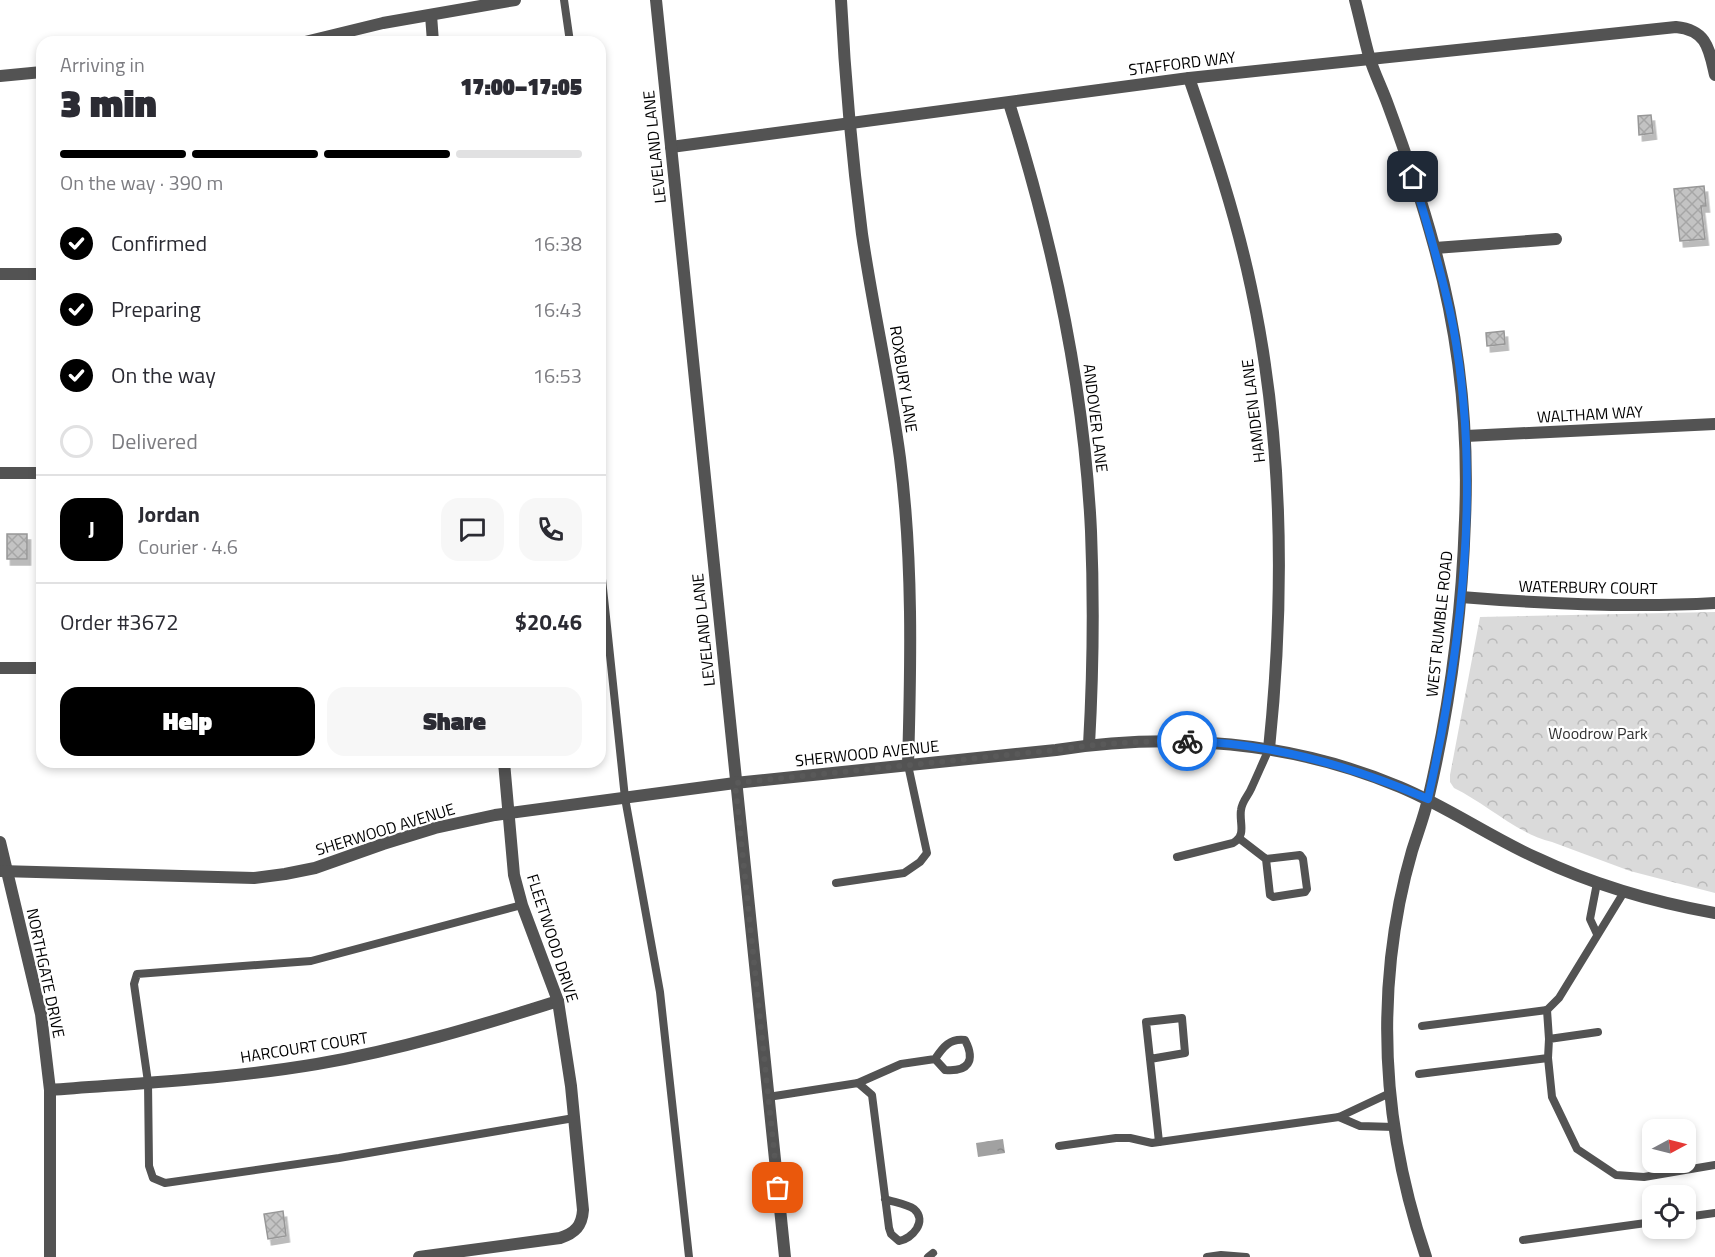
<!DOCTYPE html>
<meta charset="utf-8">
<style>
:root{--surface:#fff;--page:#f7f7f7;--text:#2b2b33;--muted:#7c7c81;--line:#e1e1e2;--accent:#000}
body{margin:0;font-family:"Titillium Web",sans-serif;background:var(--page);color:var(--text);height:100vh;display:flex;flex-direction:column;font-size:22px;white-space:nowrap}
*{box-sizing:border-box;margin:0}
p{font-size:20px;color:var(--muted)}
.icon{flex:none;width:33px;height:33px;fill:none;stroke:currentColor;stroke-width:2;stroke-linecap:round;stroke-linejoin:round}
.map{position:relative;flex:1;overflow:hidden}
.side{position:absolute;left:36px;top:36px;width:570px;height:732px;display:flex;flex-direction:column;background:var(--surface);border-radius:18px;box-shadow:0 3px 9px #0003}
.side>*{flex:none}
.needle{width:39px;rotate:83deg}
.tools{position:absolute;left:1642px;top:1119px;display:grid;gap:12px}
.tools a{display:grid;place-items:center;width:54px;height:54px;border-radius:12px;background:var(--surface);box-shadow:0 3px 9px #0003;font-size:30px}
.pin{position:absolute;display:grid;place-items:center;width:51px;height:51px;color:#fff;margin:-26px;border-radius:12px;box-shadow:0 3px 9px #0006}
.courier{position:absolute;display:grid;place-items:center;width:60px;height:60px;margin:-30px;border:4px solid #1a73e8;border-radius:50%;background:#fff;color:#222;box-shadow:0 2px 8px #0007}
.head em{font-style:normal;font-weight:800}
.head div{display:flex;flex-direction:column-reverse}
.head{display:flex;align-items:center;justify-content:space-between;height:102px;padding:0 24px}
h1{font-size:39px;font-weight:800;line-height:45px}
.bar{display:grid;grid-template-columns:repeat(4,1fr);gap:9px 6px;align-content:center;height:72px;padding:0 24px}
.bar i{height:8px;border-radius:4px;background:var(--line)}
.bar .current{background:var(--accent)}
.bar p{grid-column:span 4}
.line{display:flex;align-items:center;gap:15px;padding:0 24px;border-top:2px solid var(--line)}
.line div{flex:1}
.round{display:grid;place-items:center;flex:none;width:63px;height:63px;border-radius:18px;background:var(--page)}
ol{padding:0 24px;list-style:none}
li{display:flex;align-items:center;gap:18px;height:66px}
li p{margin-inline-start:auto}
li .icon{padding:6px;border-radius:50%;background:var(--accent);color:#fff;stroke-width:4}
li:last-child{color:var(--muted)}
li i{width:33px;height:33px;border:3px solid var(--line);border-radius:50%}
.button{display:flex;gap:12px;margin-top:auto;padding:12px 24px}
.button a{flex:1;height:69px;border-radius:18px;background:var(--accent);color:#fff;font-size:24px;font-weight:800;line-height:69px;text-align:center}
.button a+a{background:var(--page);color:var(--text)}
.map>svg:first-child{display:block}
</style>
<div class="map">
<svg width="1715" height="1257" viewBox="0 0 1715 1257">
<defs>
<pattern id="park-crowns" width="20" height="18" patternUnits="userSpaceOnUse" patternTransform="scale(1.5)"><rect width="20" height="18" fill="#dadada"/><path d="M2 6a3 3 0 1 1 6 0M12 15a3 3 0 1 1 6 0" fill="none" stroke="#b9b9b9"/></pattern>
<pattern id="water-ripples" width="26" height="14" patternUnits="userSpaceOnUse" patternTransform="scale(1.5)"><rect width="26" height="14" fill="#a1a1a1"/><path d="M2 4q2-2 4 0t4 0M15 11q2-2 4 0t4 0" fill="none" stroke="#898989"/></pattern>
<pattern id="building-cross-hatch" width="8" height="8" patternUnits="userSpaceOnUse" patternTransform="scale(1.5)"><rect width="8" height="8" fill="#c3c3c3"/><path d="M0 0l8 8M0 8l8-8" fill="none" stroke="#a6a6a6"/></pattern>
<filter id="shadow"><feDropShadow dx="3.5" dy="6" stdDeviation="0" flood-color="#0004"/></filter>
</defs>
<rect width="100%" height="100%" fill="#fff"/>
<!-- park -->
<path fill="url(#park-crowns)" d="M1715 612V893L1630 871 1552 842C1516 833 1487 804 1454 788L1450 782V775L1480 617Z"/>
<!-- water -->
<path fill="url(#water-ripples)" d="M1003 1139 1005 1153 978 1157 976 1143Z"/>
<!-- building -->
<g fill="url(#building-cross-hatch)" stroke="#979797" stroke-width="1.5" filter="url(#shadow)">
<path d="M1651 115 1653 133 1639 135 1638 116Z"/>
<path d="M1704 186 1706 206H1701L1705 239 1680 241 1674 189Z"/>
<path d="M1504 331 1505 344 1487 346 1486 333Z"/>
<rect x="7" y="534" width="20" height="25"/>
<path d="M283 1211 286 1236 268 1239 264 1214Z"/>
</g>
<g fill="none" stroke-linecap="round" stroke-linejoin="round">
<!-- service -->
<g stroke="#535353" stroke-width="8">
<path d="M564 0 570 42"/>
<path d="M600 560 625 798 660 992 689 1257"/>
<path d="M103 762 105 764 135 762"/>
<path d="M1240 839 1266 859 1300 855 1303 859 1307 889 1305 892 1273 897 1270 895 1266 859"/>
<path d="M1177 857 1233 843C1247 835 1239 823 1241 810 1242 801 1248 796 1251 789 1257 776 1263 762 1269 749"/>
<path d="M836 883 904 873 920 862 927 853 908 765"/>
<path d="M522 905 311 961 137 974 134 984 148 1082 149 1166 153 1178 165 1183 339 1158 574 1118"/>
<path d="M1597 934 1590 919 1597 883"/>
<path d="M1547 1010 1549 1039"/>
<path d="M1422 1026 1547 1010 1559 998 1624 892"/>
<path d="M1548 1058 1552 1097 1577 1149 1616 1175 1644 1177 1715 1165"/>
<path d="M1150 1059 1185 1053 1182 1018 1146 1022 1159 1142"/>
<path d="M1419 1074 1548 1058 1549 1039 1598 1032"/>
<path d="M858 1083 901 1064 935 1059 945 1070C968 1072 976 1061 965 1040 950 1038 943 1047 935 1059"/>
<path d="M768 1097 858 1083 872 1095 889 1228 891 1234 899 1241C912 1239 928 1221 914 1209 907 1204 893 1202 885 1199"/>
<path d="M1339 1117 1360 1126 1394 1127"/>
<path d="M1059 1146 1116 1138H1130L1152 1143 1339 1117 1390 1093"/>
<path d="M1686 1217 1715 1213"/>
<path d="M1523 1240 1653 1222"/>
<path d="M928 1257 933 1253"/>
<path d="M1207 1257 1221 1255 1246 1257"/>
</g>
<!-- minor -->
<g stroke="#535353" stroke-width="12">
<path d="M841 0C845 79 852 156 862 234 873 309 890 383 900 458 913 560 911 663 908 765"/>
<path d="M431 15 433 42"/>
<path d="M305 42 383 23 515 0"/>
<path d="M0 76 42 72"/>
<path d="M1189 78C1213 147 1236 216 1251 287 1284 440 1285 595 1269 749"/>
<path d="M1009 103C1053 242 1084 385 1091 531 1094 603 1093 674 1089 745"/>
<path d="M671 147 1189 78 1676 27C1707 30 1709 49 1715 75"/>
<path d="M1435 248 1556 239"/>
<path d="M0 274H42"/>
<path d="M1466 436 1715 424"/>
<path d="M0 473H42"/>
<path d="M1461 597C1546 604 1630 608 1715 603"/>
<path d="M0 668H42"/>
<path d="M0 842 41 1014 50 1090V1257"/>
<path d="M50 1090C139 1083 228 1079 317 1064 399 1050 479 1026 558 1001"/>
<path d="M419 1257 560 1238C575 1233 582 1226 583 1210L571 1086 558 1001 522 905 514 875 504 762"/>
</g>
<!-- tertiary -->
<g stroke="#535353" stroke-width="12">
<path d="M656 0 785 1257"/>
<path d="M1355 0C1360 19 1364 38 1369 56 1374 73 1382 88 1388 105 1405 151 1421 198 1434 246 1459 335 1469 428 1465 520 1462 613 1450 705 1429 795 1425 814 1418 832 1412 851 1402 885 1395 922 1391 958 1380 1060 1393 1160 1426 1257"/>
<path d="M0 871 254 878 285 874 315 868 383 844 435 828 495 815 735 783 1056 750C1172 732 1291 741 1400 787 1448 807 1490 837 1537 858 1594 885 1653 902 1715 913"/>
</g>
</g>
<g fill="none" stroke-linecap="round" stroke-linejoin="round">
<!-- done -->
<path stroke="#595959" stroke-width="6" stroke-dasharray="0 10.8" d="M778 1188 735 783 1056 750C1100 743 1143 741 1187 741"/>
<!-- route -->
<path stroke="#1a73e8" stroke-width="8" d="M1187 741C1270 743 1352 766 1428 799 1462 646 1482 482 1453 326 1443 276 1428 226 1413 177"/>
</g>
<g text-anchor="middle" dominant-baseline="central" stroke-width="4.5" stroke-linejoin="round" paint-order="stroke">
<!-- street labels -->
<g font-size="16" fill="#000" stroke="#fff">
<text transform="translate(1182 63) rotate(-7)">STAFFORD WAY</text>
<text transform="translate(654 147) rotate(-96)">LEVELAND LANE</text>
<text transform="translate(904 379) rotate(81)">ROXBURY LANE</text>
<text transform="translate(1253 411) rotate(-97)">HAMDEN LANE</text>
<text transform="translate(1590 414) rotate(-3)">WALTHAM WAY</text>
<text transform="translate(1096 418) rotate(83)">ANDOVER LANE</text>
<text transform="translate(1588 587) rotate(1)">WATERBURY COURT</text>
<text transform="translate(1439 624) rotate(-84)">WEST RUMBLE ROAD</text>
<text transform="translate(703 630) rotate(-96)">LEVELAND LANE</text>
<text transform="translate(867 753) rotate(-6)">SHERWOOD AVENUE</text>
<text transform="translate(385 829) rotate(-17)">SHERWOOD AVENUE</text>
<text transform="translate(553 938) rotate(72)">FLEETWOOD DRIVE</text>
<text transform="translate(46 973) rotate(78)">NORTHGATE DRIVE</text>
<text transform="translate(304 1047) rotate(-9)">HARCOURT COURT</text>
</g>
<!-- park labels -->
<g font-size="16" fill="#313131" stroke="#fff">
<text x="1598" y="733">Woodrow Park</text>
</g>
</g>
</svg>
<div class="tools">
<a><svg class="needle" viewBox="-14 -14 28 28"><path d="M0-13l5 13h-10z" fill="#e53935"/><path d="M0 13l5-13h-10z" fill="#7c7c81"/></svg></a>
<a><svg class="icon" aria-label="locate" viewBox="0 0 24 24"><circle cx="12" cy="12" r="6"/><path d="M12 2v4M12 18v4M2 12h4M18 12h4"/></svg></a>
</div>
<div class="pin" style="left:778px;top:1188px;background:#ea580c"><svg class="icon" aria-label="bag" viewBox="0 0 24 24"><path d="M5 8h14l-1 12H6zM9 8a3 3 0 0 1 6 0"/></svg></div>
<div class="pin" style="left:1413px;top:177px;background:#1f2937"><svg class="icon" aria-label="home" viewBox="0 0 24 24"><path d="M3 11l9-7 9 7M6 9v11h12V9"/></svg></div>
<div class="courier" style="left:1187px;top:741px"><svg class="icon" aria-label="bike" viewBox="0 0 24 24"><circle cx="6" cy="16" r="4"/><circle cx="18" cy="16" r="4"/><path d="M6 16l4-8h5l3 8M10 8l3 8H6M13 5h3"/></svg></div>
<section class="side">
<div class="head"><div><h1>3 min</h1><p>Arriving in</p></div><em>17:00–17:05</em></div>
<div class="bar"><i class="current"></i><i class="current"></i><i class="current"></i><i></i><p>On the way · 390 m</p></div>
<ol>
<li><svg class="icon" aria-label="check" viewBox="0 0 24 24"><path d="M5 12l5 5 9-10"/></svg>Confirmed<p>16:38</p></li>
<li><svg class="icon" aria-label="check" viewBox="0 0 24 24"><path d="M5 12l5 5 9-10"/></svg>Preparing<p>16:43</p></li>
<li><svg class="icon" aria-label="check" viewBox="0 0 24 24"><path d="M5 12l5 5 9-10"/></svg>On the way<p>16:53</p></li>
<li><i></i>Delivered</li>
</ol>
<div class="line" style="height:108px"><b class="round" style="background:var(--accent);color:#fff">J</b><div><b>Jordan</b><p>Courier · 4.6</p></div><a class="round"><svg class="icon" aria-label="chat" viewBox="0 0 24 24"><path d="M4 5h16v11H9l-5 4z"/></svg></a><a class="round"><svg class="icon" aria-label="phone" viewBox="0 0 24 24"><path d="M5 4h4l2 5-3 2q2 4 5 5l2-3 5 2v4C11 20 4 13 5 4z"/></svg></a></div>
<div class="line" style="height:78px"><div>Order #3672</div><b>$20.46</b></div>
<div class="button"><a>Help</a><a>Share</a></div>
</section>
</div>
